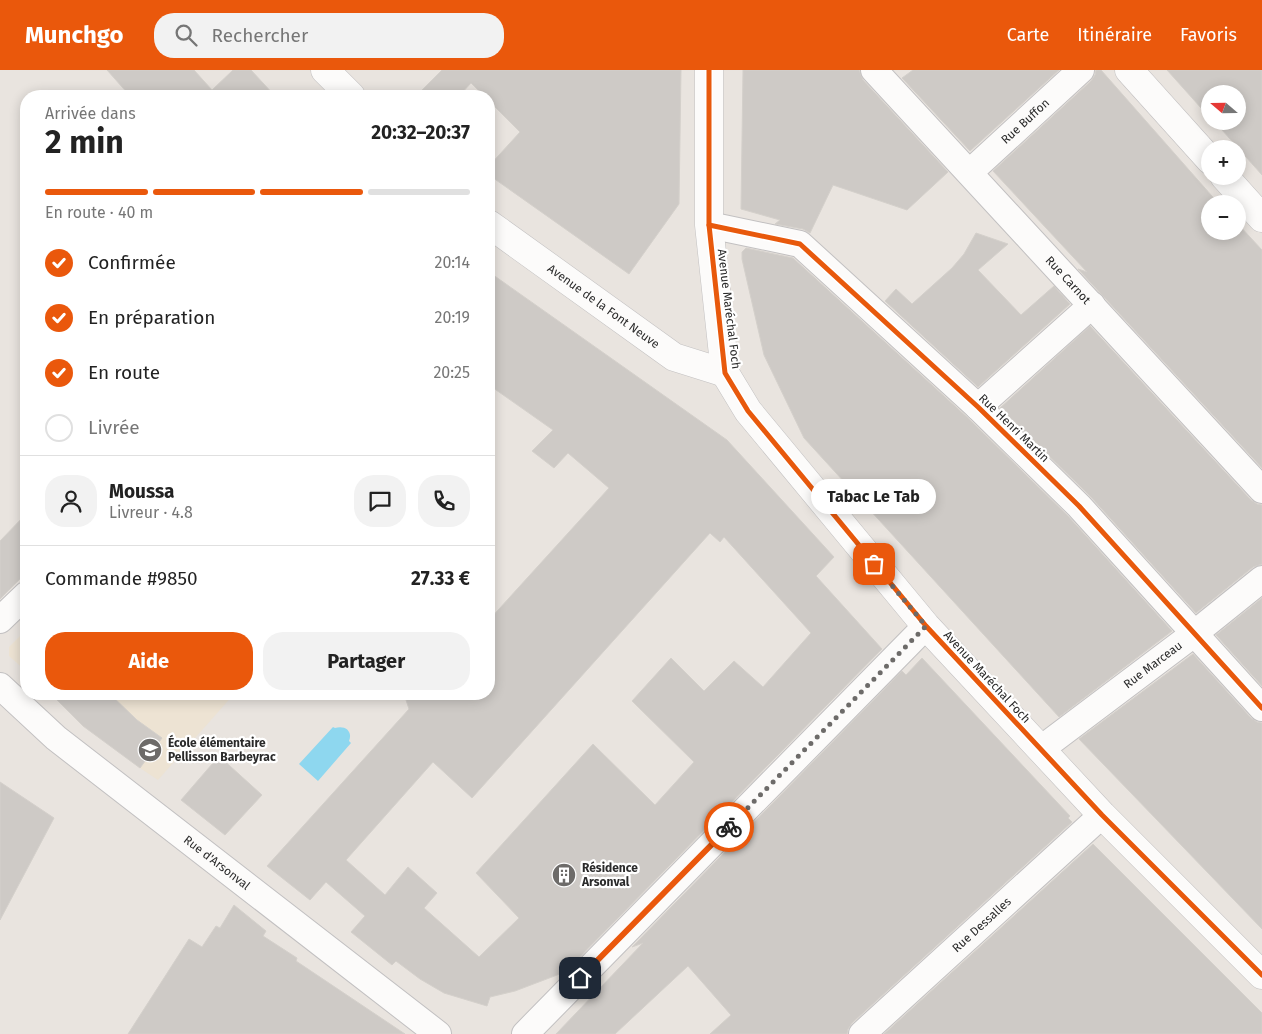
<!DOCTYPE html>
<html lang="fr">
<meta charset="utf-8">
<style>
:root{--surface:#fff;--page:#f2f2f2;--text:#222;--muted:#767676;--line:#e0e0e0;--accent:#ea580c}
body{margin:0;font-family:"Fira Sans",sans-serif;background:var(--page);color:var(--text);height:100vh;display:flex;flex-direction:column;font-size:19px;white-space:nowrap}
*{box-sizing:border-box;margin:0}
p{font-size:16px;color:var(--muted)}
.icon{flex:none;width:28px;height:28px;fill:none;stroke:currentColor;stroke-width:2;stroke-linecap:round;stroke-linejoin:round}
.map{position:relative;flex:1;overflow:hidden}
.details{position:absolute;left:20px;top:20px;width:475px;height:610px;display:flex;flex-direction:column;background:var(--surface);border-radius:20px;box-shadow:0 2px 12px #0003}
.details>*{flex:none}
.needle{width:32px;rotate:290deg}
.controls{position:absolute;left:1201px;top:15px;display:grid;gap:10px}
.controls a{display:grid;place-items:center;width:45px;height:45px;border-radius:50%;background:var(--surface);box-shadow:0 2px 12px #0003;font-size:25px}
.pin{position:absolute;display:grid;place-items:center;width:42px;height:42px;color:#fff;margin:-21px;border-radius:10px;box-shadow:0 2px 8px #0006}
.courier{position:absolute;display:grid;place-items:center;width:50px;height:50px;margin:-25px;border:4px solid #ea580c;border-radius:50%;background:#fff;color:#222;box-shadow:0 1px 6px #0007}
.bubble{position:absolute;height:35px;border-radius:18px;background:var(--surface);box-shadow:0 2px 12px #0003;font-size:16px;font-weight:700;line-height:35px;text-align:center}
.head em{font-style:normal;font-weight:700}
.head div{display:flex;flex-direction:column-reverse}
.head{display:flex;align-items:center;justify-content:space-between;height:85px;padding:0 25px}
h1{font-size:32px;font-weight:700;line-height:38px}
.bar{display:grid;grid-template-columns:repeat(4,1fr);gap:8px 5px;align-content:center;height:60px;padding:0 25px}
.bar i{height:6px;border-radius:4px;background:var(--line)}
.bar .selected{background:var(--accent)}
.bar p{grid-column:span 4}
.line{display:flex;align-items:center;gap:12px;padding:0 25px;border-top:1px solid var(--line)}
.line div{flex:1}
.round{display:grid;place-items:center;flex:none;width:52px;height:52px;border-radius:20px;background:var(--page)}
ol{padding:0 25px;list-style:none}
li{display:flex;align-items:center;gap:15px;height:55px}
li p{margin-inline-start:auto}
li .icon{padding:5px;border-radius:50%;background:var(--accent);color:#fff;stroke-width:4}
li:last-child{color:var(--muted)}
li i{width:28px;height:28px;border:2px solid var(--line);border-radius:50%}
.primary-button{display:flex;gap:10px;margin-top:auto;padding:10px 25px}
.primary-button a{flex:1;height:58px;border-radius:20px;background:var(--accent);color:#fff;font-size:20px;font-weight:700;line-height:58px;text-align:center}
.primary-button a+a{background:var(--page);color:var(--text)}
header{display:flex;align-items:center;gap:30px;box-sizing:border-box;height:70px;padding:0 25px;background:var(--accent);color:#fff}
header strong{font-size:24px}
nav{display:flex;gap:28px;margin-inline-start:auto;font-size:18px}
.search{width:350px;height:45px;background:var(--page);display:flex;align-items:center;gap:12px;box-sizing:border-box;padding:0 18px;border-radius:20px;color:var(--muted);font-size:19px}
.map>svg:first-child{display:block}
</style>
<header>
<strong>Munchgo</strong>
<div class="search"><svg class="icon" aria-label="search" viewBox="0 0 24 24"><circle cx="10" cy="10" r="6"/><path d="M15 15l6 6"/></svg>Rechercher</div>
<nav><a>Carte</a><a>Itinéraire</a><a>Favoris</a></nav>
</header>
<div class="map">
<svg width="1262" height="964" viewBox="0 0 1262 964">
<rect width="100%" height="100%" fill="#e9e4df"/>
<!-- education -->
<g fill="#ede3d3">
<path d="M26 560V601L9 586V577Z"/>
<path d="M50 624H234L158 710 140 698Z"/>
</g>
<!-- water -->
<path fill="#8ed7ef" d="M333 657 335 658C345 655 353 661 349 671L351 673 318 711 299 694Z"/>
<!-- building -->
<g fill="#cecac6" stroke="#d4d0cb" fill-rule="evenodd">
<path d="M107 0H194L212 20 233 0H251L275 26H130Z"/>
<path d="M442 0H681L679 134 629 204 489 105V96L520 62 489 31V26H484L471 13 459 26H416Z"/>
<path d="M743 0H859L863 10 948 102 907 140 833 115 810 163 803 159 775 154 780 150 741 139Z"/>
<path d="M913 0H1059L970 81 902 8Z"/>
<path d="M1096 0H1101L1219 134H1210V161H1238V154L1262 180V398L1078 199 1087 202 993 101 1091 11 1095 5Z"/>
<path d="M1167 0H1262V105L1214 51H1238V24H1210V48Z"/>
<path d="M976 163 1008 174 978 200 1021 245 1054 216 1070 234 978 317 885 231 896 219 912 234 952 198 964 184Z"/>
<path d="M746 178 793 188 968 348 1068 446 1172 561 1059 647 804 368 764 285 742 189V182Z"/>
<path d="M489 202 727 370 834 487 816 506 882 579 565 902 515 921 490 927 487 936 444 923 420 909 396 891 392 895 351 862 365 846 326 812 310 830 267 796 409 639 404 624H489V550L609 418 568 383 554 398 532 381 553 360 489 315ZM710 463 720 472 724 467 811 563 763 617 734 591 704 621 671 588 632 631 694 692 655 735 593 674 476 803 519 848 479 887 424 838 437 823 408 797 385 825 346 790 433 692 472 728Z"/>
<path d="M1090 256 1251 430 1257 434 1262 435V494L1253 497 1196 543 1090 426 1000 338Z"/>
<path d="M26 444V503L0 529V471Z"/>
<path d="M1262 528V616L1216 565Z"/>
<path d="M1193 584 1251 648 1257 652 1262 653V859L1079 669Z"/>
<path d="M922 588 1070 746 1068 748 1072 752 852 953 848 959 847 964H710L731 945 688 896 615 964H556L643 873 632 877 902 601 906 605Z"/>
<path d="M51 624H110L137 650 162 668 140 698 83 656Z"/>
<path d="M219 686 262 725 225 765 181 730Z"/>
<path d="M0 712 54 748 0 850Z"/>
<path d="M1093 774 1262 943V964H884Z"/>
<path d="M234 835 266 861 263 866 297 888 296 891 405 964H128L189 869 202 877 216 856 220 858Z"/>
</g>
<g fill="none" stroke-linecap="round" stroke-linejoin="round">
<!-- minor casing -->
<g stroke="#c2c0c1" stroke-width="28">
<g id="minor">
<path id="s1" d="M874 0 1262 420"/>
<path id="s2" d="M970 102 1081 0"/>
<path d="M709 155 800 174 978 337 1079 436 1262 638"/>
<path d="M978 337 1092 235"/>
<path d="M0 550 26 525"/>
<path id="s3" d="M0 616 56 668 438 964"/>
<path id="s4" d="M1041 679 1195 563 1262 509"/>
<path d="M525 964 926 556"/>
<path id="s5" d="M862 964 1102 745"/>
</g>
</g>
<!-- tertiary casing -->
<g stroke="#c2c0c1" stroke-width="29">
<g id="tertiary">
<path d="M325 0 351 26"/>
<path d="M709 0V155L725 303 748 341 926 556 1102 745 1262 905"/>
<path id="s6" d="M489 154 674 287 725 303"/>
</g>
</g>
<!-- secondary casing -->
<g stroke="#c2c0c1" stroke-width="29">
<g id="secondary">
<path d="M1129 0 1210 90"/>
<path d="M1224 106 1262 148"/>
</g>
</g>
<!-- minor -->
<use href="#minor" stroke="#fcfbfa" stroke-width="26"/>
<!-- tertiary -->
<use href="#tertiary" stroke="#fcfbfa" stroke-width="28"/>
<!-- secondary -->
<use href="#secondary" stroke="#fcfbfa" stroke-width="28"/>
<!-- cycleway casing -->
<g stroke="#fff" stroke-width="8">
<g id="cycleway">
<path d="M709 0V155L725 303 748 341 926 556 1102 745 1262 905"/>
<path d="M709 155 800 174 978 337 1079 436 1262 638"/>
</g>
</g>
<!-- cycleway -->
<use href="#cycleway" stroke="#e8590c" stroke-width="5"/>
</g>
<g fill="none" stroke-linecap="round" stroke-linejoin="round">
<!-- done -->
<path stroke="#6d6b69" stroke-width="5" stroke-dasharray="0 9" d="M729 757 926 556 874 494"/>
<!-- route -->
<path stroke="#ea580c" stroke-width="6" d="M580 908 729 757"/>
</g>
<!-- icons -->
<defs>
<g id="school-disc" transform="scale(1.25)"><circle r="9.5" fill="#6d6b69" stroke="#fff"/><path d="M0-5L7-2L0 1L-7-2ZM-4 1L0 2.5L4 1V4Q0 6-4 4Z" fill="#fff"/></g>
<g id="building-disc" transform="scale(1.25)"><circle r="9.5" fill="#6d6b69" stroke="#fff"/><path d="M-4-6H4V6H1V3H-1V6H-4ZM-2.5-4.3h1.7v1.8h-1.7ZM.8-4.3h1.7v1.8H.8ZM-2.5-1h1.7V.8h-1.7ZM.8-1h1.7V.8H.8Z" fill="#fff"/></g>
</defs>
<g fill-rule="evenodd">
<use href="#school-disc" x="150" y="680"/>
<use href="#building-disc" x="564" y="805"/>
</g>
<g text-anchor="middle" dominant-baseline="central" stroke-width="4.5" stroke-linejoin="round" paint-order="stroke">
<!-- street labels -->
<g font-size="12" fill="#2a2a2a" stroke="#fff">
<text stroke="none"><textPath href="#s2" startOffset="75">Rue Buffon</textPath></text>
<text stroke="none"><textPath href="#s1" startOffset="286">Rue Carnot</textPath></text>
<text stroke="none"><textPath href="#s6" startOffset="141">Avenue de la Font Neuve</textPath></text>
<text transform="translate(729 239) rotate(83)">Avenue Maréchal Foch</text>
<text transform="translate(1014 358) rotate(44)">Rue Henri Martin</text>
<text stroke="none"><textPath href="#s4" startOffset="140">Rue Marceau</textPath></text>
<text transform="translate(987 607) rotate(47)">Avenue Maréchal Foch</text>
<text stroke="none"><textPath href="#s3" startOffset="280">Rue d'Arsonval</textPath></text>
<text stroke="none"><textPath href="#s5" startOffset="162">Rue Dessalles</textPath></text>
</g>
<!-- poi labels -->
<g font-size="12" font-weight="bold" fill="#2a2a2a" stroke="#fff" text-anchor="start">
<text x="168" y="673">École élémentaire<tspan x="168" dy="14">Pellisson Barbeyrac</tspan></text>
<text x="582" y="798">Résidence<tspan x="582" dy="14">Arsonval</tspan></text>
</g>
</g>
</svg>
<div class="controls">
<a><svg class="needle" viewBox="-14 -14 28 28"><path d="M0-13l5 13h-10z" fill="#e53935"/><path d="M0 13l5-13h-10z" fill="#767676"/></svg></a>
<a>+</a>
<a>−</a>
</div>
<div class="pin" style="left:874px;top:494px;background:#ea580c"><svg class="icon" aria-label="bag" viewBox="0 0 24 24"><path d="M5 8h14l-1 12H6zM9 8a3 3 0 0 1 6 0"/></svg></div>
<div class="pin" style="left:580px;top:908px;background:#1f2937"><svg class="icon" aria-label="home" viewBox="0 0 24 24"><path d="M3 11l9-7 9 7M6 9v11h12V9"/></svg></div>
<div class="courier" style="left:729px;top:757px"><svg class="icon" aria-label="bike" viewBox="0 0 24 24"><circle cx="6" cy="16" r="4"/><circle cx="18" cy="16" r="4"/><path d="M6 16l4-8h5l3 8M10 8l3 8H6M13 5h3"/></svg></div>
<div class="bubble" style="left:811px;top:409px;width:125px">Tabac Le Tab</div>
<section class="details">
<div class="head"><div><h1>2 min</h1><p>Arrivée dans</p></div><em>20:32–20:37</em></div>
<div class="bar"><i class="selected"></i><i class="selected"></i><i class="selected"></i><i></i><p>En route · 40 m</p></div>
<ol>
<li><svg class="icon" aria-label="check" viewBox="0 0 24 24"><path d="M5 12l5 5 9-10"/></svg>Confirmée<p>20:14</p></li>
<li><svg class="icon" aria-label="check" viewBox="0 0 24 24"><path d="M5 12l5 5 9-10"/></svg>En préparation<p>20:19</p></li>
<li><svg class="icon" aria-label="check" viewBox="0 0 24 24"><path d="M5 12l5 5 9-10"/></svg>En route<p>20:25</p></li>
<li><i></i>Livrée</li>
</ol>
<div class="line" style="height:90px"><a class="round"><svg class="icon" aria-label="person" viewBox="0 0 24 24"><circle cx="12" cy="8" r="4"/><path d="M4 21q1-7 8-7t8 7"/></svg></a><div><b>Moussa</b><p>Livreur · 4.8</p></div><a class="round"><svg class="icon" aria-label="chat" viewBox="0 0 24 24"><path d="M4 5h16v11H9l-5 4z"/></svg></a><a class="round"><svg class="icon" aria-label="phone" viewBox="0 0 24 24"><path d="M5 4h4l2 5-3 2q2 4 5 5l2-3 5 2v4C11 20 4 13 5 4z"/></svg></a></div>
<div class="line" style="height:65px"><div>Commande #9850</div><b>27.33 €</b></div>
<div class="primary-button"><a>Aide</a><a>Partager</a></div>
</section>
</div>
